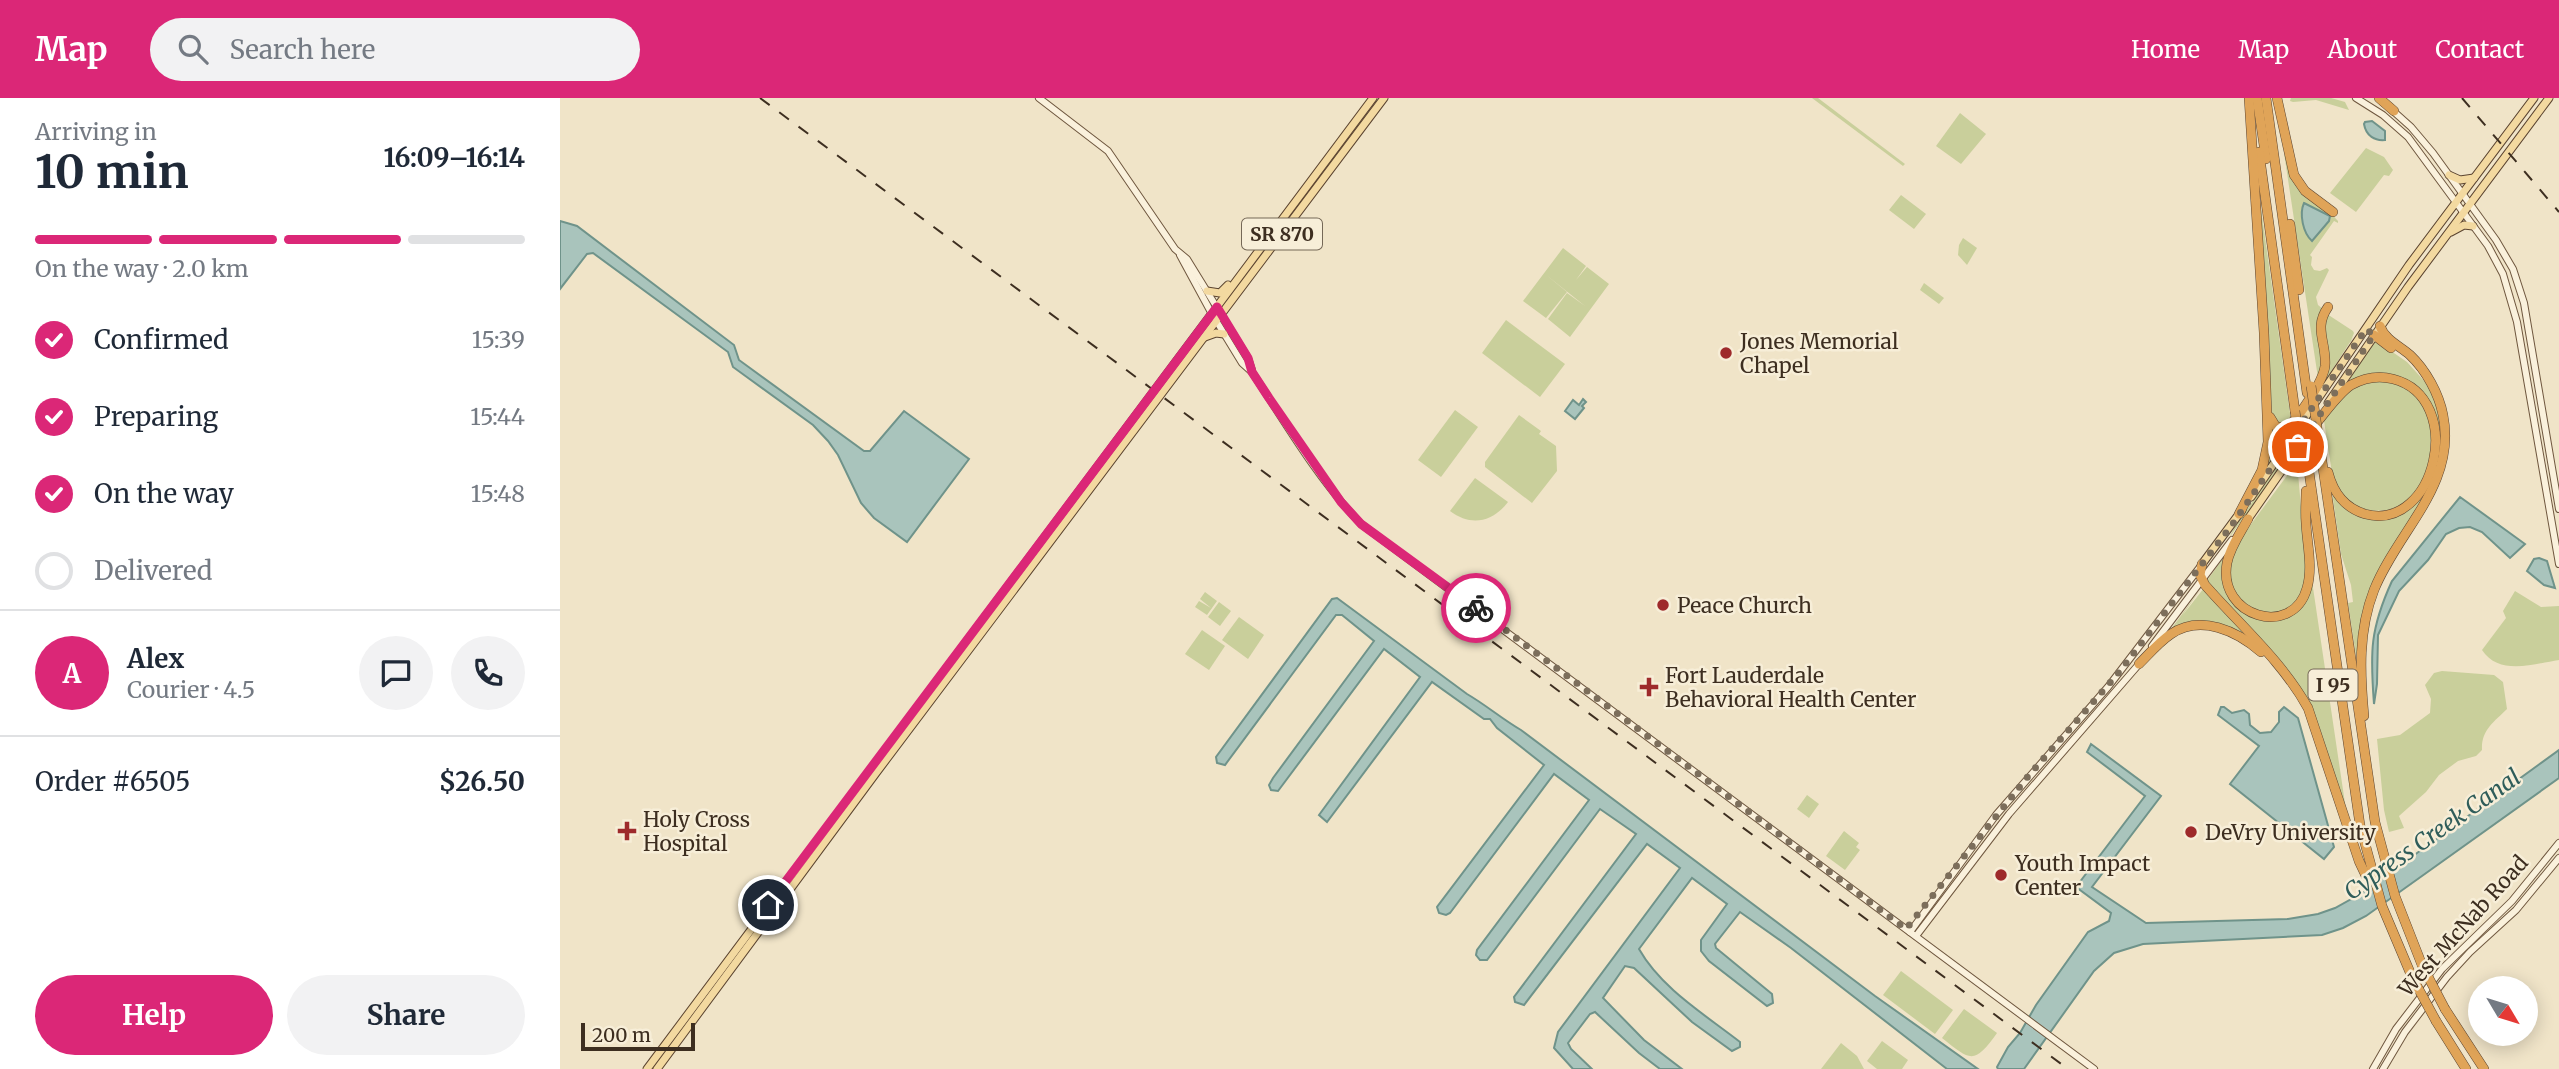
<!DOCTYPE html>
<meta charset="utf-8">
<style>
:root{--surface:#fff;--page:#f2f2f3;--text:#1f2937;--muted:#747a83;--line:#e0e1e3;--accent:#db2777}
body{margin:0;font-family:Merriweather,serif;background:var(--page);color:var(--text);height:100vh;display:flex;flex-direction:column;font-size:26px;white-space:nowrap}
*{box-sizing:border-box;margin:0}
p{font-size:23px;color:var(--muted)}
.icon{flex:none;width:38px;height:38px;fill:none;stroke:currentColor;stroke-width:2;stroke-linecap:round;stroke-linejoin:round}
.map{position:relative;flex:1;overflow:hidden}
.panel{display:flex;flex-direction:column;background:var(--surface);width:560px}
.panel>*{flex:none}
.needle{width:46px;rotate:128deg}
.tools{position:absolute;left:1908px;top:878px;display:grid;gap:14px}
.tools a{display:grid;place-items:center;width:70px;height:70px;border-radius:50%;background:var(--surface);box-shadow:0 4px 18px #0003;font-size:35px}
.scale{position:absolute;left:21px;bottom:18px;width:114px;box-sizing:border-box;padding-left:7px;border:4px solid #3d2e20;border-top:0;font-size:19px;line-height:24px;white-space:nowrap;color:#3d2e20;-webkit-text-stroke:5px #f7eed8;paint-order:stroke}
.pin{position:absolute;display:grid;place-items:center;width:60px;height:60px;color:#fff;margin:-30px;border:4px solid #fff;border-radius:50%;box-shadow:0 2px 7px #0007}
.courier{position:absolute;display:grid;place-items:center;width:70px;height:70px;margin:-35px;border:5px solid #db2777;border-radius:50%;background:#fff;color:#222;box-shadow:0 2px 9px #0007}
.head em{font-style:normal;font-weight:700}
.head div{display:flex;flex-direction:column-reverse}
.head{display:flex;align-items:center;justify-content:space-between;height:119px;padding:0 35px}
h1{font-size:46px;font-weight:700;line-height:52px}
.bar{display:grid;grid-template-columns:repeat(4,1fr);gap:10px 7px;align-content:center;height:84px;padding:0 35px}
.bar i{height:9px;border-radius:5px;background:var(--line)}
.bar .on{background:var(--accent)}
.bar p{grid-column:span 4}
.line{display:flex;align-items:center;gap:18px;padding:0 35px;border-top:2px solid var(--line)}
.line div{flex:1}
.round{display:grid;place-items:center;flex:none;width:74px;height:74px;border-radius:37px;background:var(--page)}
ol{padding:0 35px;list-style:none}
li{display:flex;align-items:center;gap:21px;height:77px}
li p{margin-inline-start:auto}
li .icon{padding:7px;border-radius:50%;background:var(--accent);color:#fff;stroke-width:4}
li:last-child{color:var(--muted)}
li i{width:38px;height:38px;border:4px solid var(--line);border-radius:50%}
.primary-button{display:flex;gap:14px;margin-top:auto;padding:14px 35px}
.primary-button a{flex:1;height:80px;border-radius:42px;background:var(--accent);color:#fff;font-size:28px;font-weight:700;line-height:80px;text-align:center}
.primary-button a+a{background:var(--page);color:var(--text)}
header{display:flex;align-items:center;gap:42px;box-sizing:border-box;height:98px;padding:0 35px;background:var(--accent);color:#fff}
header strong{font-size:33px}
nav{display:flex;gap:38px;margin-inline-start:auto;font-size:24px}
.search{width:490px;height:63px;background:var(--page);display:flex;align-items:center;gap:18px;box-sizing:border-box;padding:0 24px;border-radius:38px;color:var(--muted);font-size:26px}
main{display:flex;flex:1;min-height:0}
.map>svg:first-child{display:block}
</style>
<header>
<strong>Map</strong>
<div class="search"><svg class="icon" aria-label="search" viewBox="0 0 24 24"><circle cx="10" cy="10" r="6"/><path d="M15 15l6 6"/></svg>Search here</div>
<nav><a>Home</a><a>Map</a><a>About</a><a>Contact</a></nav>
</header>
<main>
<section class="panel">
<div class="head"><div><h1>10 min</h1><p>Arriving in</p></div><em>16:09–16:14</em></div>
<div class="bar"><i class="on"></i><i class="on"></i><i class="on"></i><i></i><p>On the way · 2.0 km</p></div>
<ol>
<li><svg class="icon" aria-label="check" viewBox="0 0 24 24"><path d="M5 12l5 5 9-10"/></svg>Confirmed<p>15:39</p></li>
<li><svg class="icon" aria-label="check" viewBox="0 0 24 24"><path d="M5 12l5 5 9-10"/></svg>Preparing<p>15:44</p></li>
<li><svg class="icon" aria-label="check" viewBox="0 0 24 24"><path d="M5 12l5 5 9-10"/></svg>On the way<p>15:48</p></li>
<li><i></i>Delivered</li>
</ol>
<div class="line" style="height:126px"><b class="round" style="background:var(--accent);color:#fff">A</b><div><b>Alex</b><p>Courier · 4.5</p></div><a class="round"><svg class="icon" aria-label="chat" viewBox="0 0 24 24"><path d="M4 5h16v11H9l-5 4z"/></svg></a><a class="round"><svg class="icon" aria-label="phone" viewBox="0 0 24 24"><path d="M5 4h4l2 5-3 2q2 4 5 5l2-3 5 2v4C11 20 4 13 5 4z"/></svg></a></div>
<div class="line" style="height:91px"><div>Order #6505</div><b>$26.50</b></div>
<div class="primary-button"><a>Help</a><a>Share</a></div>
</section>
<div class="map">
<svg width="1999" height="971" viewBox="0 0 1999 971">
<rect width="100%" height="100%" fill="#f0e4c8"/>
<!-- green -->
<g fill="#c9cf9b">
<path d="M1252 0H1258L1345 66 1343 68Z"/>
<path d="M1731 0H1771L1785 4 1789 12 1756 2 1733 4 1730 3Z"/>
<path d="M1400 15 1426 36 1401 66 1376 48Z"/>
<path d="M1806 50 1824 59 1833 72 1829 78 1824 77 1796 114 1770 95Z"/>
<path d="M1724 55 1730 72 1778 123V125L1774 123 1750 157 1752 159 1751 167 1754 172 1760 173 1767 170 1769 172 1756 199 1758 207 1763 211 1762 266 1758 280Z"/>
<path d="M1341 97 1366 116 1354 131 1329 112Z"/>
<path d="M1699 111H1701L1731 322 1722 328 1712 320Z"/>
<path d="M1403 140 1417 150 1407 167 1398 157 1399 147Z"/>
<path d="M1003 150 1026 168 1016 182 1027 169 1049 186 1010 239 988 221 1007 195 1025 208 985 176 1007 194 986 220 963 203Z"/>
<path d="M1364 185 1384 200 1379 206 1360 192Z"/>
<path d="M1767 216 1793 233 1794 235 1790 245 1794 238 1763 286 1767 279 1762 226Z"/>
<path d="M946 222 1005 266 980 299 922 255Z"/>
<path d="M1815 242 1847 264 1867 286 1876 303 1883 336 1873 384 1823 466 1796 558 1788 505 1793 504 1791 487 1781 456 1772 394 1784 407 1832 418 1870 380 1873 314 1834 279 1786 287Z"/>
<path d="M1807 283 1835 284 1854 293 1872 325 1869 371 1854 398 1836 412 1806 413 1790 404 1778 392 1772 375 1764 323 1785 294Z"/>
<path d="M895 312 918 329 881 379 858 362Z"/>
<path d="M959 317 981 333 979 336 996 348 997 373 972 405 925 369V364Z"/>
<path d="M1710 329 1732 332 1706 369 1708 362 1711 361 1708 360Z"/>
<path d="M1727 354 1730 356 1669 440 1674 430Z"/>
<path d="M1737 364 1746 465V479L1739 501 1728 512 1712 517 1689 512 1671 489V466L1677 445Z"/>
<path d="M915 380 948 404C933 424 911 429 890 413Z"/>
<path d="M1667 455 1666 464H1661L1666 465 1679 509 1724 517 1752 483 1786 712C1771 688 1767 644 1754 616 1731 564 1684 524 1646 484Z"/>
<path d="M1642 489 1622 518 1644 490 1700 550 1673 533 1619 530 1616 525 1618 530 1609 534Z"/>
<path d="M1955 493 1981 509 1999 508V562C1973 566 1939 578 1922 552L1946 520 1943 513Z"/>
<path d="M645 494 657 503 647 517 635 509 639 503 651 510 640 501Z"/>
<path d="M659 504 671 513 660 528 648 519Z"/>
<path d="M679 519 704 537 688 561 662 542Z"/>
<path d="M642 532 665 548 649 572 625 556Z"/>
<path d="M1882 573 1934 577 1943 584 1947 611C1934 624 1921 632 1922 652L1916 658 1898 663 1879 677 1866 694 1839 718 1844 730 1829 734 1824 712 1817 641 1840 637 1870 615 1871 601 1865 587 1874 575Z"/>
<path d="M1247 697 1259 706 1249 720 1237 711Z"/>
<path d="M1284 733 1299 745 1296 749 1300 752 1285 772 1266 758Z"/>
<path d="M1341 873 1393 912 1375 936 1323 897Z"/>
<path d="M1404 911 1437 935C1414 967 1411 963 1382 940Z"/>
<path d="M1322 943 1348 962 1342 971H1317L1307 963Z"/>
<path d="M1281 945 1297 958 1304 971H1261Z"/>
</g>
<!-- water -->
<g fill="#a9c4bc" stroke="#6f938a" stroke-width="2">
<path d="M1812 23 1825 33V42C1815 43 1806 38 1804 26L1805 24Z"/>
<path d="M1744 105 1770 118 1769 123 1752 143C1743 135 1739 116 1744 105Z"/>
<path d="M0 123 17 128 174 247 179 262 304 353H310L344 313 409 361 347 444 314 420 301 405 278 357 268 343 253 327 173 269 168 254 33 155 27 156 0 191Z"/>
<path d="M1023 301 1026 304 1022 308 1024 310 1015 321 1005 313 1013 302 1019 307Z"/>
<path d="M1900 399 1965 446 1950 460 1922 434 1910 429 1899 430 1886 436 1868 462 1839 493 1818 537 1817 586 1814 606C1810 554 1810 531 1832 483Z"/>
<path d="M1979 460 1987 463 1995 490 1984 487 1967 473 1974 461Z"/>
<path d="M777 500 907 596C926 607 942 621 961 632L1315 898 1418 971H1387L1231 850 1180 814 1155 846 1156 850 1212 896 1213 905 1207 908 1149 863 1141 853V842L1167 806 1132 780 1079 851C1101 890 1144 916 1180 944V949L1172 953 1132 924 1074 870 1065 868 1043 900 1084 942 1122 971H1100L1079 955 1035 914 1030 916 1008 945 1011 951 1032 971H1013L994 950 998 934 1120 770 1087 746 964 907 955 904 954 899 1076 736 1040 711 927 862H920L916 857 917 852 1029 702 994 676 890 815 886 817 879 815 877 809 984 667 937 630 930 621H924L872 584 767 724 759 717 860 579 824 551 718 693 711 692 709 687 713 680 814 543 782 517H776L665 667 657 665 656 659 772 501Z"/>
<path d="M1661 609H1664L1672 615 1684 612 1689 616 1690 627 1700 635 1711 634 1719 624V614L1724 609 1738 620 1774 749 1764 761 1670 686 1699 648 1658 617Z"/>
<path d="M1531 646 1601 698 1532 789 1586 825 1728 821 1758 816 1775 810 1802 795 1999 652V680L1806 818 1783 830 1762 837 1583 846 1554 855 1534 873 1464 971H1438L1437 969 1448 949 1460 935 1476 907 1528 834 1549 823 1551 815 1516 789 1585 698 1527 654Z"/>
</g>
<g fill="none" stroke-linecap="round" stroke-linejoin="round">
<!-- secondary casing -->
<g stroke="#6f573f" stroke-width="8">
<g id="secondary">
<path d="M479 0 548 53 615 151 627 161 688 260 692 272"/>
<path d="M1796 0 1823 17 1848 39 1928 148 1943 176 1957 224 1999 466"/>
<path d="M1832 12 1851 29 1873 55 1936 142 1953 171 1964 205 1999 411"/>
<path d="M620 157 652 216 682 265 692 274C726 326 758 381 801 426L1534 971"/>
<path d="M1592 548 1672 442"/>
<path d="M1350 834 1436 717 1548 589 1640 469"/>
<path d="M1356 838 1449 716 1580 565"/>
<path d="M1813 971 1836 931 1882 871 1952 803 1999 745"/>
<path d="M1823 971 1845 934 1887 879 1910 854 1956 812 1999 760"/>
</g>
</g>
<!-- primary casing -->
<g stroke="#5b4430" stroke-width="9">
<g id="primary">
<path d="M1889 77 1900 82 1914 80"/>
<path d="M1891 134 1904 127 1913 128"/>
<path d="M647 193 660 195 668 187"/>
<path d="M645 239 656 235 664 236"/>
<path d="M1768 305 1848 189 1989 0"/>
<path d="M1691 399 1849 167 1974 0"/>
<path d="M1688 421 1750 332"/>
<path d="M1642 466 1682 412"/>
<path d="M87 971 813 0"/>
<path d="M97 971 316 675 824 0"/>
</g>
</g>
<!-- highway casing -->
<g stroke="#5b4430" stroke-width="10">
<g id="highway">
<path d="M1697 0 1706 61"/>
<path d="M1706 0 1747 295"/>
<path d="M1717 0 1734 77 1745 93 1773 114"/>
<path d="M1819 0 1834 13"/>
<path d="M1699 54 1735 313"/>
<path d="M1730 126 1739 192"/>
<path d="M1814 237 1831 250"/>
<path d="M1710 319 1716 329H1728C1740 317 1763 284 1765 268 1767 245 1753 230 1768 209"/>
<path d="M1748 335C1761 321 1776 297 1791 287 1804 280 1818 277 1833 281 1907 300 1876 435 1805 416 1785 410 1773 394 1768 374"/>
<path d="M1759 343 1815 724 1835 798 1862 867"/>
<path d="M1747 360 1800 727 1822 808 1852 879"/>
<path d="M1679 416 1702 372 1708 344 1704 235 1689 0"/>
<path d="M1688 421C1681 434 1670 449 1667 465 1657 519 1733 541 1747 490 1753 469 1747 446 1746 425 1745 414 1746 404 1746 393"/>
<path d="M1642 466 1640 477 1645 487C1680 527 1722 563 1748 610L1799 763 1807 780"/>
<path d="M1579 566C1589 556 1599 544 1611 536 1641 516 1677 533 1701 554"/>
<path d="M1804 618C1800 575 1798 533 1814 492 1838 432 1897 387 1883 317 1879 296 1866 272 1850 257 1840 248 1825 242 1820 228"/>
<path d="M1885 911 1924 971"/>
<path d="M1876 923 1906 971"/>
</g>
</g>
<!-- secondary -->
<use href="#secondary" stroke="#faf1dc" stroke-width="6"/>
<!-- primary -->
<use href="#primary" stroke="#f3d9a0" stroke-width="7"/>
<!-- highway -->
<use href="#highway" stroke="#e0a458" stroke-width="9"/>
<!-- rail -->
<g stroke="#3d2e20" stroke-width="2" stroke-dasharray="12 12" stroke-linecap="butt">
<path d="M200 0 1508 971"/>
<path d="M1902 0 1999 114"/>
</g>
<!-- highway-bridge casing -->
<g stroke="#5b4430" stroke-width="10" stroke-linecap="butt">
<g id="highway-bridge">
<path d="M1751 288 1759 343"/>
<path d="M1735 313 1742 368"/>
<path d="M1862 867 1885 911"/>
<path d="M1852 879 1876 923"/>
</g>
</g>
<!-- highway-bridge -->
<use href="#highway-bridge" stroke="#e0a458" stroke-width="9"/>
</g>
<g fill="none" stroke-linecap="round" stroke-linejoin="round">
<!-- done -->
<path stroke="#7c6e5b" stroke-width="7" stroke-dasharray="0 12.6" d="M916 510 1346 831 1470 676 1556 578 1672 427 1806 231 1814 237 1738 349"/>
<!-- route -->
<path stroke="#db2777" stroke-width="9" d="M208 807 657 209 688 260 692 274 709 300 781 404 801 426 916 510"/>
</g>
<!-- markers -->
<g fill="#9e2a2b" stroke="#f7eed8" stroke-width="2.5">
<circle cx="1166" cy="255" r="7"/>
<circle cx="1103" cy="507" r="7"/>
<path d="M1085.5 578.5h7v7h7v7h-7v7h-7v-7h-7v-7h7z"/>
<path d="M63.5 722.5h7v7h7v7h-7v7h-7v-7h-7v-7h7z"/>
<circle cx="1631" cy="734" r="7"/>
<circle cx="1441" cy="777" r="7"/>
</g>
<g text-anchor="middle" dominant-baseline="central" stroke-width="5" stroke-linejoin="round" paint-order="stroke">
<!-- shield labels -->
<g fill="#f7eed8" stroke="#756857" stroke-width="2">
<rect x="682" y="120.5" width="80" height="31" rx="5"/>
<rect x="1748.5" y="571.5" width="49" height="31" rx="5"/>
</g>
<g font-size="19" font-weight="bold" fill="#3d2e20">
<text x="722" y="136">SR 870</text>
<text x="1773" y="587">I 95</text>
</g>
<!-- poi labels -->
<g font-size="21" fill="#3d2e20" stroke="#f7eed8" text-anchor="start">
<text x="1180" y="243">Jones Memorial<tspan x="1180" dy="24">Chapel</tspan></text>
<text x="1117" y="507">Peace Church</text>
<text x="1105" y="577">Fort Lauderdale<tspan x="1105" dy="24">Behavioral Health Center</tspan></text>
<text x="83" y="721">Holy Cross<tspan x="83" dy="24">Hospital</tspan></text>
<text x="1645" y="734">DeVry University</text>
<text x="1455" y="765">Youth Impact<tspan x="1455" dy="24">Center</tspan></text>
</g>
<!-- street labels -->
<g font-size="21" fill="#3d2e20" stroke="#f7eed8">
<text transform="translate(1903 828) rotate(-48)">West McNab Road</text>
</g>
<!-- water labels -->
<g font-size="23" font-style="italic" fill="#2f5d5a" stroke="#f7eed8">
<text transform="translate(1872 736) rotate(-35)">Cypress Creek Canal</text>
</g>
</g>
</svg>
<div class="tools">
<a><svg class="needle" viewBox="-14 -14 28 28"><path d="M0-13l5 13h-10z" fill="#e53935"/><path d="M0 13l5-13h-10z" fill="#747a83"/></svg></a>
</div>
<div class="scale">200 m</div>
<div class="pin" style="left:1738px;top:349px;background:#ea580c"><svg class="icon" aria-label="bag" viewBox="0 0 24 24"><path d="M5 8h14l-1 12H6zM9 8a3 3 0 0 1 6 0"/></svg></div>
<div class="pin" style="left:208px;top:807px;background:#1f2937"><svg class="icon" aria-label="home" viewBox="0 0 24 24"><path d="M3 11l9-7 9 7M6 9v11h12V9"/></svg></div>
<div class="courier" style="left:916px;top:510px"><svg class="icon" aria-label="bike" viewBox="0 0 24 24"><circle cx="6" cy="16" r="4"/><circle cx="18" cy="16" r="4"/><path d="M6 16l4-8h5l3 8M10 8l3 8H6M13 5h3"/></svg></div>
</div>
</main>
